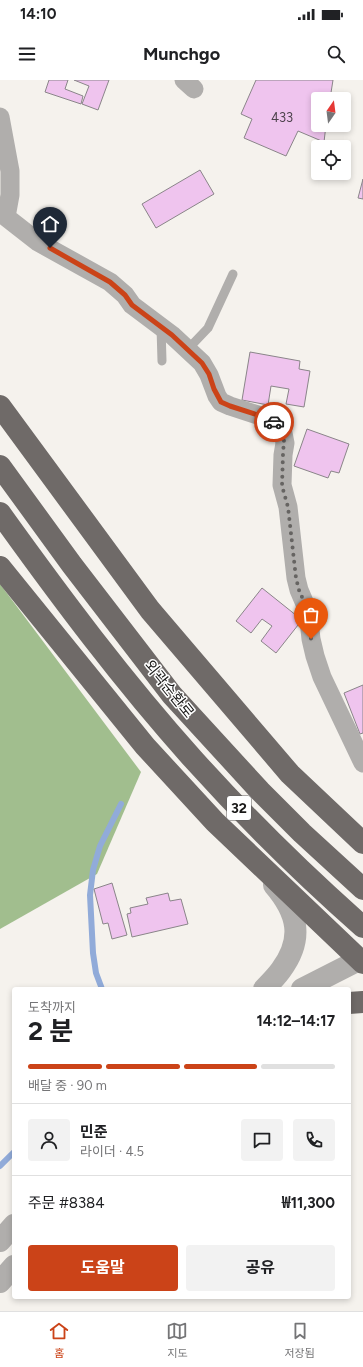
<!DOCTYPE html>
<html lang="ko">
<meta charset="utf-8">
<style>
:root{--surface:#fff;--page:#f2f2f2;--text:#202124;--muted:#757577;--line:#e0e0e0;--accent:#cb4318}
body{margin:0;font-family:Figtree,"Noto Sans KR",sans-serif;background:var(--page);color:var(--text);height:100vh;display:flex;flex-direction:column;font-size:15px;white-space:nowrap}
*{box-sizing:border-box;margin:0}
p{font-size:13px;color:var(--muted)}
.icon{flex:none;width:22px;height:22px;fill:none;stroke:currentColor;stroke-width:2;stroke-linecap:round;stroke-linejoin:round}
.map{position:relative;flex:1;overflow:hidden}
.sheet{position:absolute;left:12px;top:907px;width:339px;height:312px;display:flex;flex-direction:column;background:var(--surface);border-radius:4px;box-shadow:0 2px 6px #0003}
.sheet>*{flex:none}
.needle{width:26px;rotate:14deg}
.controls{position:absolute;left:311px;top:12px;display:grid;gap:8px}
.controls a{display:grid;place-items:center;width:40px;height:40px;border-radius:4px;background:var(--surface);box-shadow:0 2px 6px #0003;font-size:20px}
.pin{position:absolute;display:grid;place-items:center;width:34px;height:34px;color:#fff;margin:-41px -17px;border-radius:50% 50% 50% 0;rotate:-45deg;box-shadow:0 0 4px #0007}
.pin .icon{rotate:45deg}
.courier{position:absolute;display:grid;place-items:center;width:40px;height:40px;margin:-20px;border:3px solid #cb4318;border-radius:50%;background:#fff;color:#222;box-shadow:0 1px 5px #0007}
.head em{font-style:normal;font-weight:700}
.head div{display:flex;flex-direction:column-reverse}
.head{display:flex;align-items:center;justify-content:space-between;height:68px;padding:0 16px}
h1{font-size:26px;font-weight:700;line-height:30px}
.bar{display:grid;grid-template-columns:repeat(4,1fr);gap:6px 4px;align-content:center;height:48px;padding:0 16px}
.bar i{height:5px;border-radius:3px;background:var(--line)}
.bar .current{background:var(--accent)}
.bar p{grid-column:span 4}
.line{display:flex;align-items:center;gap:10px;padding:0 16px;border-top:1px solid var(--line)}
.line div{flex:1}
.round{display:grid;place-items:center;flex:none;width:42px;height:42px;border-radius:4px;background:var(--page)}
.action{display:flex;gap:8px;margin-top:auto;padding:8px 16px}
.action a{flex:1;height:46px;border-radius:4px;background:var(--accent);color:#fff;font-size:16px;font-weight:700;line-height:46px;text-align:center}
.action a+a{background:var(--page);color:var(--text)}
.status{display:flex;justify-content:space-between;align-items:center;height:28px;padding:0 20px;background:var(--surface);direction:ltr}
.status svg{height:11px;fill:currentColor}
header{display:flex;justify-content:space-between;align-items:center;height:52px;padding:0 16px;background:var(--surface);font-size:18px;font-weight:700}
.dock{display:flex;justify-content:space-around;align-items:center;height:56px;border-top:1px solid var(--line);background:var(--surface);font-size:11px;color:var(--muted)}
.dock a{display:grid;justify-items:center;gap:2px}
.dock .current{color:var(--accent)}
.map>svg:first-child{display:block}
</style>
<div class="status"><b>14:10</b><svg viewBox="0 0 49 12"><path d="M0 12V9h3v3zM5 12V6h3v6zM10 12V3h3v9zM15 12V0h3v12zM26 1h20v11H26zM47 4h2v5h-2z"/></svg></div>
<header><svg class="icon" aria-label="menu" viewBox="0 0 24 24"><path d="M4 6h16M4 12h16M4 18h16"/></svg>Munchgo<svg class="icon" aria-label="search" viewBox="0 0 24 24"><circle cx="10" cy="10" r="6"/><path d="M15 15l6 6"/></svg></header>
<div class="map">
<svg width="363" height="1231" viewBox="0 0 363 1231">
<rect width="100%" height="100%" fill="#f5f2ed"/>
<!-- forest -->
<path fill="#a1be8e" d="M0 504 141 692 97 794 0 849Z"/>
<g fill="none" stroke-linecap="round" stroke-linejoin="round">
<!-- stream -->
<g stroke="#91abd9" stroke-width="6">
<path d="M102 909 96 893 93 873 90 815 93 790 100 766 121 724"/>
<path d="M0 1086 14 1072"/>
</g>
</g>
<!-- building -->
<g fill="#efc4ee" stroke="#8a8589">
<path d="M49 0H68L65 9 83 16 81 24 45 12Z"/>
<path d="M74 0H109L98 30 82 24 89 6Z"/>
<path d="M256 0H333L330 19H318V45H326L324 62 298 51 286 76 244 58 252 39 241 34Z"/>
<path d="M200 90 214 114 156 148 142 124Z"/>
<path d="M363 99V119L358 118Z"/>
<path d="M250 272 300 281 299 289 310 291 304 327 286 324 289 309 271 306 268 325 242 320Z"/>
<path d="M307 349 349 364 339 393 331 391 328 398 294 386Z"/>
<path d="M262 508 302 540 276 573 261 561 272 546 262 539 251 553 236 541Z"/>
<path d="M363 605V653L360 654 344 613Z"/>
<path d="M112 803 127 855 112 859 108 843 103 844 94 809Z"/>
<path d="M168 813 170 821 181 819 188 844 132 857 127 834 131 833 130 828 148 824 146 818Z"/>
</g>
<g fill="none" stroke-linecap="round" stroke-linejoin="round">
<!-- service -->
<g stroke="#b0aeac" stroke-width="9">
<path d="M161 247 162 281"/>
<path d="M188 269 208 248 233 194"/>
</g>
<!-- minor -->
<g stroke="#b0aeac" stroke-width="19">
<path d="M184 0 194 9"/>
<path d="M0 37 10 91V115L6 137 38 162 110 202 125 215 132 225 172 255 202 283 209 295 217 316 221 322 230 326 267 338 279 346 283 353 285 363 283 375 282 405 288 427 296 498 299 510 308 531 311 559 315 576 322 597 363 683"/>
</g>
<!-- tertiary -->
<g stroke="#b0aeac" stroke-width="22">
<path d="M264 909C270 903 276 897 281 890 304 859 298 833 274 805"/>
<path d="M302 909 359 880"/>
<path d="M0 1161 14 1145"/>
<path d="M0 1202 14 1186"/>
</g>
<!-- trunk -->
<g stroke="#6f6a68" stroke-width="22">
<path d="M0 326 150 530 290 694 363 763"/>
<path d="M0 386 72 485 172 615 260 711 302 753 363 809"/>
<path d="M0 433C61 518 123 601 193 679 246 738 303 794 363 847"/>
<path d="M0 487 145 666 215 742 363 883"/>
<path d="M349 923 363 922"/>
</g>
</g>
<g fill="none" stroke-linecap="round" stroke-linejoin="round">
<!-- done -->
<path stroke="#666462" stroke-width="4" stroke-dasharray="0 7.2" d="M274 342 280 349 284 360 283 374 282 406 288 427 296 498 299 510 308 531 311 559"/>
<!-- route -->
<path stroke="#cb4318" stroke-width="5" d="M50 168 110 202 125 215 132 225 172 255 202 283 209 294 214 309 221 322 230 326 267 338 274 342"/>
</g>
<g text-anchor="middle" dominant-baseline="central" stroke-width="3" stroke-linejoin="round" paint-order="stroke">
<!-- number labels -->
<g font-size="13" fill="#4e434d">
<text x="282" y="37">433</text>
</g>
<!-- shield labels -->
<rect fill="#fff" stroke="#5e5d5d" stroke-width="1" x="227" y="716" width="24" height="24" rx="3"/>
<g font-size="14" font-weight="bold" fill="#191817">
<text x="239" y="728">32</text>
</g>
<!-- street labels -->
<g font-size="15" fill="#191817" stroke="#fff">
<text transform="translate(169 609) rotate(51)">외곽순환로</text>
</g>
</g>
</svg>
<div class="controls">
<a><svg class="needle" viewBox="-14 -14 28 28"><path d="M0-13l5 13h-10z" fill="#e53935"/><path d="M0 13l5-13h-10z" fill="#757577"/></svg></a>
<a><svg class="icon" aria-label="locate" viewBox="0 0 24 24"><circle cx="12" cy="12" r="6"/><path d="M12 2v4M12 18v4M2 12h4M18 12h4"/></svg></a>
</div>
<div class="pin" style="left:311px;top:559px;background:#ea580c"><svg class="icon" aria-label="bag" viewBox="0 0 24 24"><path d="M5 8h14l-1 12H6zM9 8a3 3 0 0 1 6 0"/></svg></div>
<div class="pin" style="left:50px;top:168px;background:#1f2937"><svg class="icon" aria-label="home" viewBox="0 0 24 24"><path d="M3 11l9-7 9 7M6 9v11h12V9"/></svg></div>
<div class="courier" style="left:274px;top:342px"><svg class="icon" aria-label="car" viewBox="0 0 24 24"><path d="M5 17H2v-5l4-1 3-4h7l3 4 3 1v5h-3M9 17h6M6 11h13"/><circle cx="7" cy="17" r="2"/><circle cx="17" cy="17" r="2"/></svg></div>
<section class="sheet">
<div class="head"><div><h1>2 분</h1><p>도착까지</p></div><em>14:12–14:17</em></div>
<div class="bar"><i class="current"></i><i class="current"></i><i class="current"></i><i></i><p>배달 중 · 90 m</p></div>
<div class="line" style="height:72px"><a class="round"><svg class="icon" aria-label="person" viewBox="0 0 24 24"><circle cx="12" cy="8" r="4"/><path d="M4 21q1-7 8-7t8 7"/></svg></a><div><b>민준</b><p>라이더 · 4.5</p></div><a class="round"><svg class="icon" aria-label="chat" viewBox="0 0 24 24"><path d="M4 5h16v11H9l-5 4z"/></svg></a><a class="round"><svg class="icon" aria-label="phone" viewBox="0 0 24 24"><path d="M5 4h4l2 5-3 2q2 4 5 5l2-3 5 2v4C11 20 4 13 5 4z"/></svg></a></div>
<div class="line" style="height:52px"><div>주문 #8384</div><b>₩11,300</b></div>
<div class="action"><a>도움말</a><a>공유</a></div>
</section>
</div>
<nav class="dock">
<a class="current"><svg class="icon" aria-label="home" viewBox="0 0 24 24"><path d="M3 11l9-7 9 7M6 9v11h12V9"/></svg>홈</a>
<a><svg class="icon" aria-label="map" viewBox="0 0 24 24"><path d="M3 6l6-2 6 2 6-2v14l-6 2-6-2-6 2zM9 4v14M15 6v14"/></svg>지도</a>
<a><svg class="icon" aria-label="saved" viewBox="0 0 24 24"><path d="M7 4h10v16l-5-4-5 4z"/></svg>저장됨</a>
</nav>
